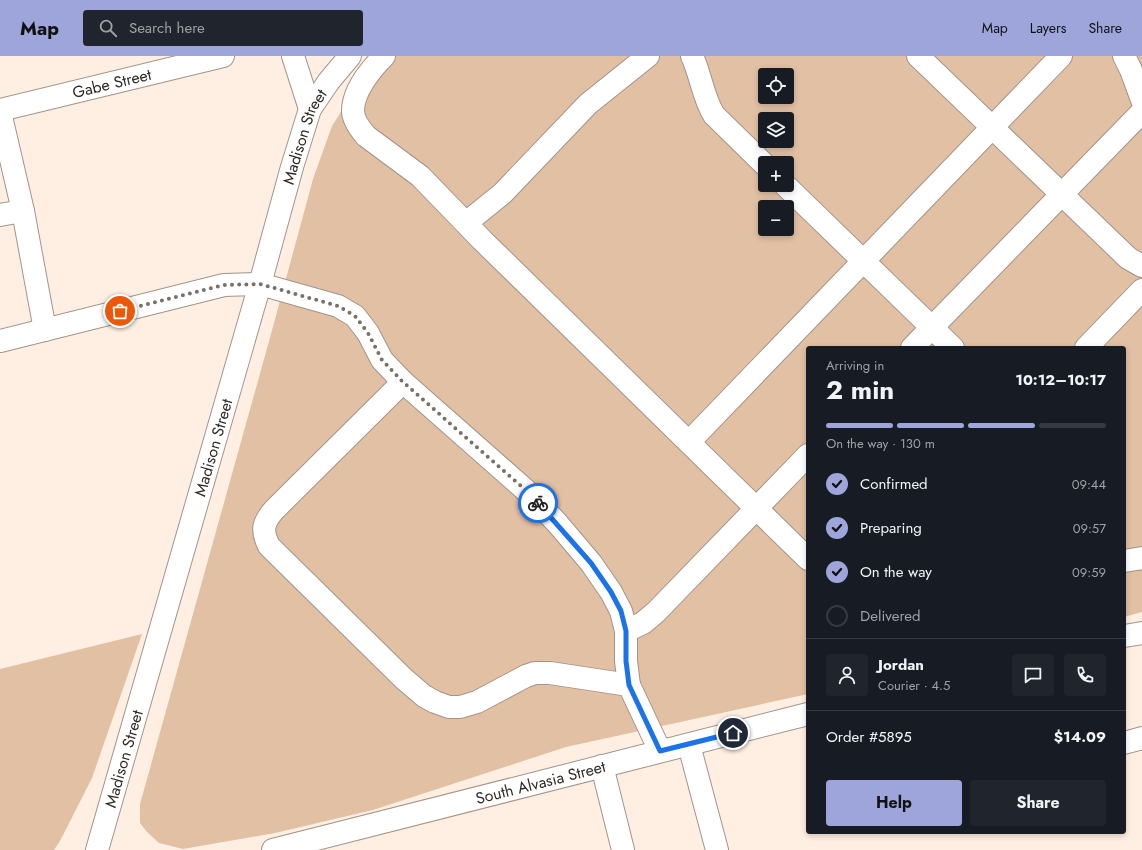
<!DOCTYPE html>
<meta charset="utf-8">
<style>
:root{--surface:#171b24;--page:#20242c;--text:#f1f3f6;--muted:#9ea1a6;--line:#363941;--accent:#9da5db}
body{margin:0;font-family:Jost,sans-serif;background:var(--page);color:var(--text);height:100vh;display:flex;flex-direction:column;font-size:15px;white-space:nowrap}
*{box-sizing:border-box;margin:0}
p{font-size:13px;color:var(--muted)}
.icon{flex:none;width:22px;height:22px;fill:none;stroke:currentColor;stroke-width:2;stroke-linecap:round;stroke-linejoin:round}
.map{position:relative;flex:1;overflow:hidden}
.panel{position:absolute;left:806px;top:290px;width:320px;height:488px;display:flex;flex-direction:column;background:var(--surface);border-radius:4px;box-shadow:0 2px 6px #0003}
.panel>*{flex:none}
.tools{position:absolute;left:758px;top:12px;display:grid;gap:8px}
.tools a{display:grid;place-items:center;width:36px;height:36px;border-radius:4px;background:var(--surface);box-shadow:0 2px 6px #0003;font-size:20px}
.pin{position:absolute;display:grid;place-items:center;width:34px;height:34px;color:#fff;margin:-17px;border:2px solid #fff;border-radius:50%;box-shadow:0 1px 4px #0007}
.courier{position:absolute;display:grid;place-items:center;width:40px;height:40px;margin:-20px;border:3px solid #1a73e8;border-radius:50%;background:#fff;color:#222;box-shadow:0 1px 5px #0007}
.summary em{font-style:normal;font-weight:700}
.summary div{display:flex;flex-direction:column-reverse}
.summary{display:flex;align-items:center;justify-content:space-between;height:68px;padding:0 20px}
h1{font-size:26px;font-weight:700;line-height:30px}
.bar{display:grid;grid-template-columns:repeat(4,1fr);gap:6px 4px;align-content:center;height:48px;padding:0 20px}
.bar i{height:5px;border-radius:3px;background:var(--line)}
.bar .selected{background:var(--accent)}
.bar p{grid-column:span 4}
.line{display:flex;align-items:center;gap:10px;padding:0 20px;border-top:1px solid var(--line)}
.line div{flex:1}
.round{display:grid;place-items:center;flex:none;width:42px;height:42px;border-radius:4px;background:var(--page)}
ol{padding:0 20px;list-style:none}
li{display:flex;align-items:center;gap:12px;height:44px}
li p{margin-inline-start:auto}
li .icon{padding:4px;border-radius:50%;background:var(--accent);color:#111;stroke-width:4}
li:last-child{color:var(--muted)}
li i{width:22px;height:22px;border:2px solid var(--line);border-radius:50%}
.cta{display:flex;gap:8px;margin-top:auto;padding:8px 20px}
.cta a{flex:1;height:46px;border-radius:4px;background:var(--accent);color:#111;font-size:16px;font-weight:700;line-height:46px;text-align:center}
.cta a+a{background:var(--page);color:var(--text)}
header{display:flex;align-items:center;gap:24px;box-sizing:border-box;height:56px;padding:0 20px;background:var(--accent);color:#111}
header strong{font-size:19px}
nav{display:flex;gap:22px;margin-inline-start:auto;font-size:14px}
.search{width:280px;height:36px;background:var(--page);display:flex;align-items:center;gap:10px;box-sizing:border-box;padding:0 14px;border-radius:4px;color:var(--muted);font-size:15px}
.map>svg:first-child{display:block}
</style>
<header>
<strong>Map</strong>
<div class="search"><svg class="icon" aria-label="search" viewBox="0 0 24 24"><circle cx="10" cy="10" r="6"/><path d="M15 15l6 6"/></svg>Search here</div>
<nav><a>Map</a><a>Layers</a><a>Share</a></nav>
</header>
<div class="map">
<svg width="1142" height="794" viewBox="0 0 1142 794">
<rect width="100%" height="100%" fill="#ffefe2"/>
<!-- green -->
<g fill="#e2c0a4" fill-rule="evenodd">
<path d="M376 0H1142V556L1124 561V292H808V638L566 691 373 754 275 777 183 793 159 787 147 776 140 767V748L271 278 313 123 332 70ZM765 19H787V41H765ZM765 63H787V85H765ZM765 107H787V129H765ZM765 151H787V173H765Z"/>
<path d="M142 578 92 722 60 785 54 794H0V613Z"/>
</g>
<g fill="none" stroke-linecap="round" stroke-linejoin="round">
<!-- minor casing -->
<g stroke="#a39489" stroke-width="24">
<g id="minor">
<path d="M293 0 310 53"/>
<path d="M384 0C371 13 353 35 353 55 353 64 360 73 366 80L420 120 482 184 808 503"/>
<path d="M692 0C701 19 703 42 714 59L765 109"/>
<path d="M918 0 1128 202 1142 210"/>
<path d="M1124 0 1131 14 1142 44"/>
<path id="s1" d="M0 54 223 0"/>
<path d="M0 56 23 155 45 274"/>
<path d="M785 129 953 292"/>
<path d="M0 159 23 155"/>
<path d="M466 167 503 137 588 48 648 0"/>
<path d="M0 285 224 229 260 228 338 250 355 260 368 277 382 304 403 326 530 438 558 468 591 507 611 536 621 555 626 575V605L629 629 660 695"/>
<path d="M912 292 1142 56"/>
<path d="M1086 292 1142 234"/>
<path d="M403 326 274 454C263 467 261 474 269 490L403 622 424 640 435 646 449 651H460L477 646 526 620 535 617H550L629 629"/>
<path d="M689 386 1061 0"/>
<path d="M1124 505 1142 502"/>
<path d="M626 575 643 567 656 556 808 399"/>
<path d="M1124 580 1142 577"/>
<path d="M1124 687 1142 682"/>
<path d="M689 689 717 794"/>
<path d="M602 710 623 794"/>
<path id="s2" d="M97 794 260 228 292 111 310 53 329 25 350 0"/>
<path id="s3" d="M273 794 808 658"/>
</g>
</g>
<!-- minor -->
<use href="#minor" stroke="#fff" stroke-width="22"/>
</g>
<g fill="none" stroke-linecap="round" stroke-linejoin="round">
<!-- done -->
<path stroke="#797068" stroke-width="4" stroke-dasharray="0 7.2" d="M120 255 224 229 260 228 338 250 355 260 368 277 382 304 403 326 530 438 538 447"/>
<!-- route -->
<path stroke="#1a73e8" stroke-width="5" d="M538 447 591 507 611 536 621 555 626 575V605L629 629 660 695 733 677"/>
</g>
<g text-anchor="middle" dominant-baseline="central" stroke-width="4" stroke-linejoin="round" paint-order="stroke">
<!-- street labels -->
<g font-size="16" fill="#312b27" stroke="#ffefe2">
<text stroke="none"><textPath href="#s1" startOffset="115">Gabe Street</textPath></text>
<text stroke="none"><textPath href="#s2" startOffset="743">Madison Street</textPath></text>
<text stroke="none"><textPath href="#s2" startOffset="419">Madison Street</textPath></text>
<text stroke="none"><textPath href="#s2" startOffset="95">Madison Street</textPath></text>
<text stroke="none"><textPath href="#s3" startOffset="276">South Alvasia Street</textPath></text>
</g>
</g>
</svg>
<div class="tools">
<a><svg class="icon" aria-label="locate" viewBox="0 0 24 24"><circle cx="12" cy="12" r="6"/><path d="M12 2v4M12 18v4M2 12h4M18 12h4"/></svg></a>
<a><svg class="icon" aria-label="layers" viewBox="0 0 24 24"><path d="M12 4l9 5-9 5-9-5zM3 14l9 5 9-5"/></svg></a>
<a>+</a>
<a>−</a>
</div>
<div class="pin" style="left:120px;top:255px;background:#ea580c"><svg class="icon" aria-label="bag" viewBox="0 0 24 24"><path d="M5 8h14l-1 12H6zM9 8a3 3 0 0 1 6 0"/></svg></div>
<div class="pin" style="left:733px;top:677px;background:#1f2937"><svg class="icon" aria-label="home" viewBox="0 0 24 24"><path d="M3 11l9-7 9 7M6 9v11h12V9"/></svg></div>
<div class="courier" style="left:538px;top:447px"><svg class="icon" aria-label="bike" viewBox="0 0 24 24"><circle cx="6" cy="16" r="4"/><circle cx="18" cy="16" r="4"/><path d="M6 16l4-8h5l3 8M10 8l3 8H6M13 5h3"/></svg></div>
<section class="panel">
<div class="summary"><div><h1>2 min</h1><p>Arriving in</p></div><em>10:12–10:17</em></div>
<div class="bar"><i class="selected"></i><i class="selected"></i><i class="selected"></i><i></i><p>On the way · 130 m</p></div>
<ol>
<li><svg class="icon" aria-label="check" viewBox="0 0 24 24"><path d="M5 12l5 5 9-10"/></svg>Confirmed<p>09:44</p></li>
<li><svg class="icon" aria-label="check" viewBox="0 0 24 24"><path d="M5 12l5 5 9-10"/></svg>Preparing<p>09:57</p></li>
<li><svg class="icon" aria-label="check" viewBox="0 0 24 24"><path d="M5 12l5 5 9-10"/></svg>On the way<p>09:59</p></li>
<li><i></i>Delivered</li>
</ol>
<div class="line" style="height:72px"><a class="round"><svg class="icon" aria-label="person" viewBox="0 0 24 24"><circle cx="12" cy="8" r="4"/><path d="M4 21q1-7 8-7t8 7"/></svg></a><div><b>Jordan</b><p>Courier · 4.5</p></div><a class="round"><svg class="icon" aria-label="chat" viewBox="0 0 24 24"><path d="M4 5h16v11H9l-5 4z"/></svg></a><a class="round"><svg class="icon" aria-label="phone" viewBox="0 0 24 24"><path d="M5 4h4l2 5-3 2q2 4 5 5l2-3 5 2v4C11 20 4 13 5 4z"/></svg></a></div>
<div class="line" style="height:52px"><div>Order #5895</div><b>$14.09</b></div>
<div class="cta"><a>Help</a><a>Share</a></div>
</section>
</div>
